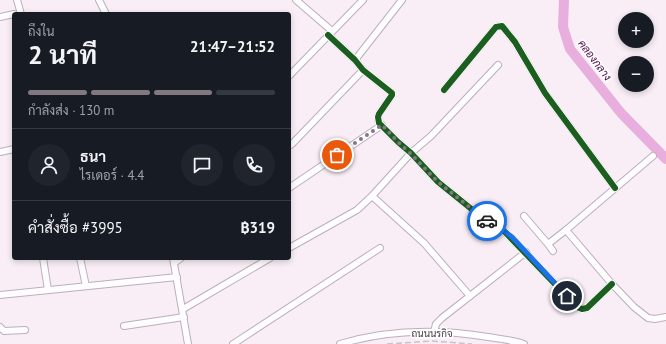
<!DOCTYPE html>
<html lang="th">
<meta charset="utf-8">
<style>
:root{--surface:#171b24;--page:#20242c;--text:#f1f3f6;--muted:#9ea1a6;--line:#363941;--accent:#817880}
body{margin:0;font-family:"PT Sans",Sarabun,sans-serif;background:var(--page);color:var(--text);height:100vh;display:flex;flex-direction:column;font-size:15px;white-space:nowrap}
*{box-sizing:border-box;margin:0}
p{font-size:13px;color:var(--muted)}
.icon{flex:none;width:22px;height:22px;fill:none;stroke:currentColor;stroke-width:2;stroke-linecap:round;stroke-linejoin:round}
.map{position:relative;flex:1;overflow:hidden}
.side{position:absolute;left:12px;top:12px;width:279px;height:248px;display:flex;flex-direction:column;background:var(--surface);border-radius:4px;box-shadow:0 2px 6px #0003}
.side>*{flex:none}
.buttons{position:absolute;left:618px;top:12px;display:grid;gap:8px}
.buttons a{display:grid;place-items:center;width:36px;height:36px;border-radius:50%;background:var(--surface);box-shadow:0 2px 6px #0003;font-size:20px}
.pin{position:absolute;display:grid;place-items:center;width:34px;height:34px;color:#fff;margin:-17px;border:2px solid #fff;border-radius:50%;box-shadow:0 1px 4px #0007}
.courier{position:absolute;display:grid;place-items:center;width:40px;height:40px;margin:-20px;border:3px solid #1a73e8;border-radius:50%;background:#fff;color:#222;box-shadow:0 1px 5px #0007}
.summary em{font-style:normal;font-weight:700}
.summary div{display:flex;flex-direction:column-reverse}
.summary{display:flex;align-items:center;justify-content:space-between;height:68px;padding:0 16px}
h1{font-size:26px;font-weight:700;line-height:30px}
.bar{display:grid;grid-template-columns:repeat(4,1fr);gap:6px 4px;align-content:center;height:48px;padding:0 16px}
.bar i{height:5px;border-radius:3px;background:var(--line)}
.bar .on{background:var(--accent)}
.bar p{grid-column:span 4}
.line{display:flex;align-items:center;gap:10px;padding:0 16px;border-top:1px solid var(--line)}
.line div{flex:1}
.round{display:grid;place-items:center;flex:none;width:42px;height:42px;border-radius:21px;background:var(--page)}
.map>svg:first-child{display:block}
</style>
<div class="map">
<svg width="666" height="344" viewBox="0 0 666 344">
<rect width="100%" height="100%" fill="#f9eef6"/>
<g fill="none" stroke-linecap="round" stroke-linejoin="round">
<!-- river -->
<path stroke="#e7aede" stroke-width="10" d="M564 0 563 27 570 49 621 113 666 159"/>
<!-- minor casing -->
<g stroke="#bab1b8" stroke-width="8">
<g id="minor">
<path d="M17 0 21 14"/>
<path d="M99 0 106 14"/>
<path d="M296 0 332 31"/>
<path d="M0 17 14 14"/>
<path d="M328 35 355 60 363 70 392 93V95L379 114 378 117 379 123 398 142 411 153 438 182 485 220 505 232 577 307 582 309 587 308 612 284"/>
<path d="M355 60 402 0"/>
<path d="M289 76 363 0"/>
<path d="M444 90 496 27 502 26 515 42 545 93 615 188"/>
<path d="M289 146 292 144 363 70"/>
<path d="M0 152 14 149"/>
<path d="M653 156 566 230 612 284 634 307 648 318 655 319 666 317"/>
<path d="M289 188 382 125"/>
<path d="M372 196 424 243 470 296"/>
<path d="M524 216 548 244 566 230"/>
<path d="M548 244 553 251"/>
<path d="M289 248 357 210 372 196 411 153 431 136 498 65"/>
<path d="M43 258 48 290"/>
<path d="M80 258 86 286"/>
<path d="M173 258 188 344"/>
<path d="M174 263 181 258"/>
<path d="M0 295 177 277"/>
<path d="M183 309 270 258"/>
<path d="M124 326 184 317"/>
<path d="M0 327 4 331 25 330"/>
<path d="M434 332 436 324 442 318 526 252"/>
<path d="M233 344 380 248"/>
<path d="M340 344C387 330 439 329 488 337 500 339 512 340 524 344"/>
</g>
</g>
<!-- minor -->
<use href="#minor" stroke="#fefcfe" stroke-width="6"/>
<!-- rail -->
<path stroke="#c6c4c6" stroke-width="1.5" stroke-dasharray="6 3" stroke-linecap="butt" d="M387 344 432 341 472 344"/>
<!-- cycleway casing -->
<g stroke="#fefefe" stroke-width="8">
<g id="cycleway">
<path d="M328 35 355 60 363 70 392 93V95L379 114 378 117 379 123 398 142 411 153 438 182 485 220 505 232 577 307 582 309 587 308 612 284"/>
<path d="M444 90 496 27 502 26 515 42 545 93 615 188"/>
</g>
</g>
<!-- cycleway -->
<use href="#cycleway" stroke="#1b5e20" stroke-width="6"/>
</g>
<g fill="none" stroke-linecap="round" stroke-linejoin="round">
<!-- done -->
<path stroke="#817880" stroke-width="4" stroke-dasharray="0 7.2" d="M337 155 382 125 398 142 411 154 438 182 487 221"/>
<!-- route -->
<path stroke="#1a73e8" stroke-width="5" d="M487 221 499 227 512 237 567 296"/>
</g>
<g text-anchor="middle" dominant-baseline="central" stroke-width="3.5" stroke-linejoin="round" paint-order="stroke">
<!-- street labels -->
<g font-size="10" fill="#413840" stroke="#fefefe">
<text x="432" y="333">ถนนนรกิจ</text>
</g>
<!-- water labels -->
<g font-size="11" font-style="italic" fill="#500b4a" stroke="#fefefe">
<text transform="translate(595 60) rotate(53)">คลองกลาง</text>
</g>
</g>
</svg>
<div class="buttons">
<a>+</a>
<a>−</a>
</div>
<div class="pin" style="left:337px;top:155px;background:#ea580c"><svg class="icon" aria-label="bag" viewBox="0 0 24 24"><path d="M5 8h14l-1 12H6zM9 8a3 3 0 0 1 6 0"/></svg></div>
<div class="pin" style="left:567px;top:296px;background:#1f2937"><svg class="icon" aria-label="home" viewBox="0 0 24 24"><path d="M3 11l9-7 9 7M6 9v11h12V9"/></svg></div>
<div class="courier" style="left:487px;top:221px"><svg class="icon" aria-label="car" viewBox="0 0 24 24"><path d="M5 17H2v-5l4-1 3-4h7l3 4 3 1v5h-3M9 17h6M6 11h13"/><circle cx="7" cy="17" r="2"/><circle cx="17" cy="17" r="2"/></svg></div>
<section class="side">
<div class="summary"><div><h1>2 นาที</h1><p>ถึงใน</p></div><em>21:47–21:52</em></div>
<div class="bar"><i class="on"></i><i class="on"></i><i class="on"></i><i></i><p>กำลังส่ง · 130 m</p></div>
<div class="line" style="height:72px"><a class="round"><svg class="icon" aria-label="person" viewBox="0 0 24 24"><circle cx="12" cy="8" r="4"/><path d="M4 21q1-7 8-7t8 7"/></svg></a><div><b>ธนา</b><p>ไรเดอร์ · 4.4</p></div><a class="round"><svg class="icon" aria-label="chat" viewBox="0 0 24 24"><path d="M4 5h16v11H9l-5 4z"/></svg></a><a class="round"><svg class="icon" aria-label="phone" viewBox="0 0 24 24"><path d="M5 4h4l2 5-3 2q2 4 5 5l2-3 5 2v4C11 20 4 13 5 4z"/></svg></a></div>
<div class="line" style="height:52px"><div>คำสั่งซื้อ #3995</div><b>฿319</b></div>
</section>
</div>
